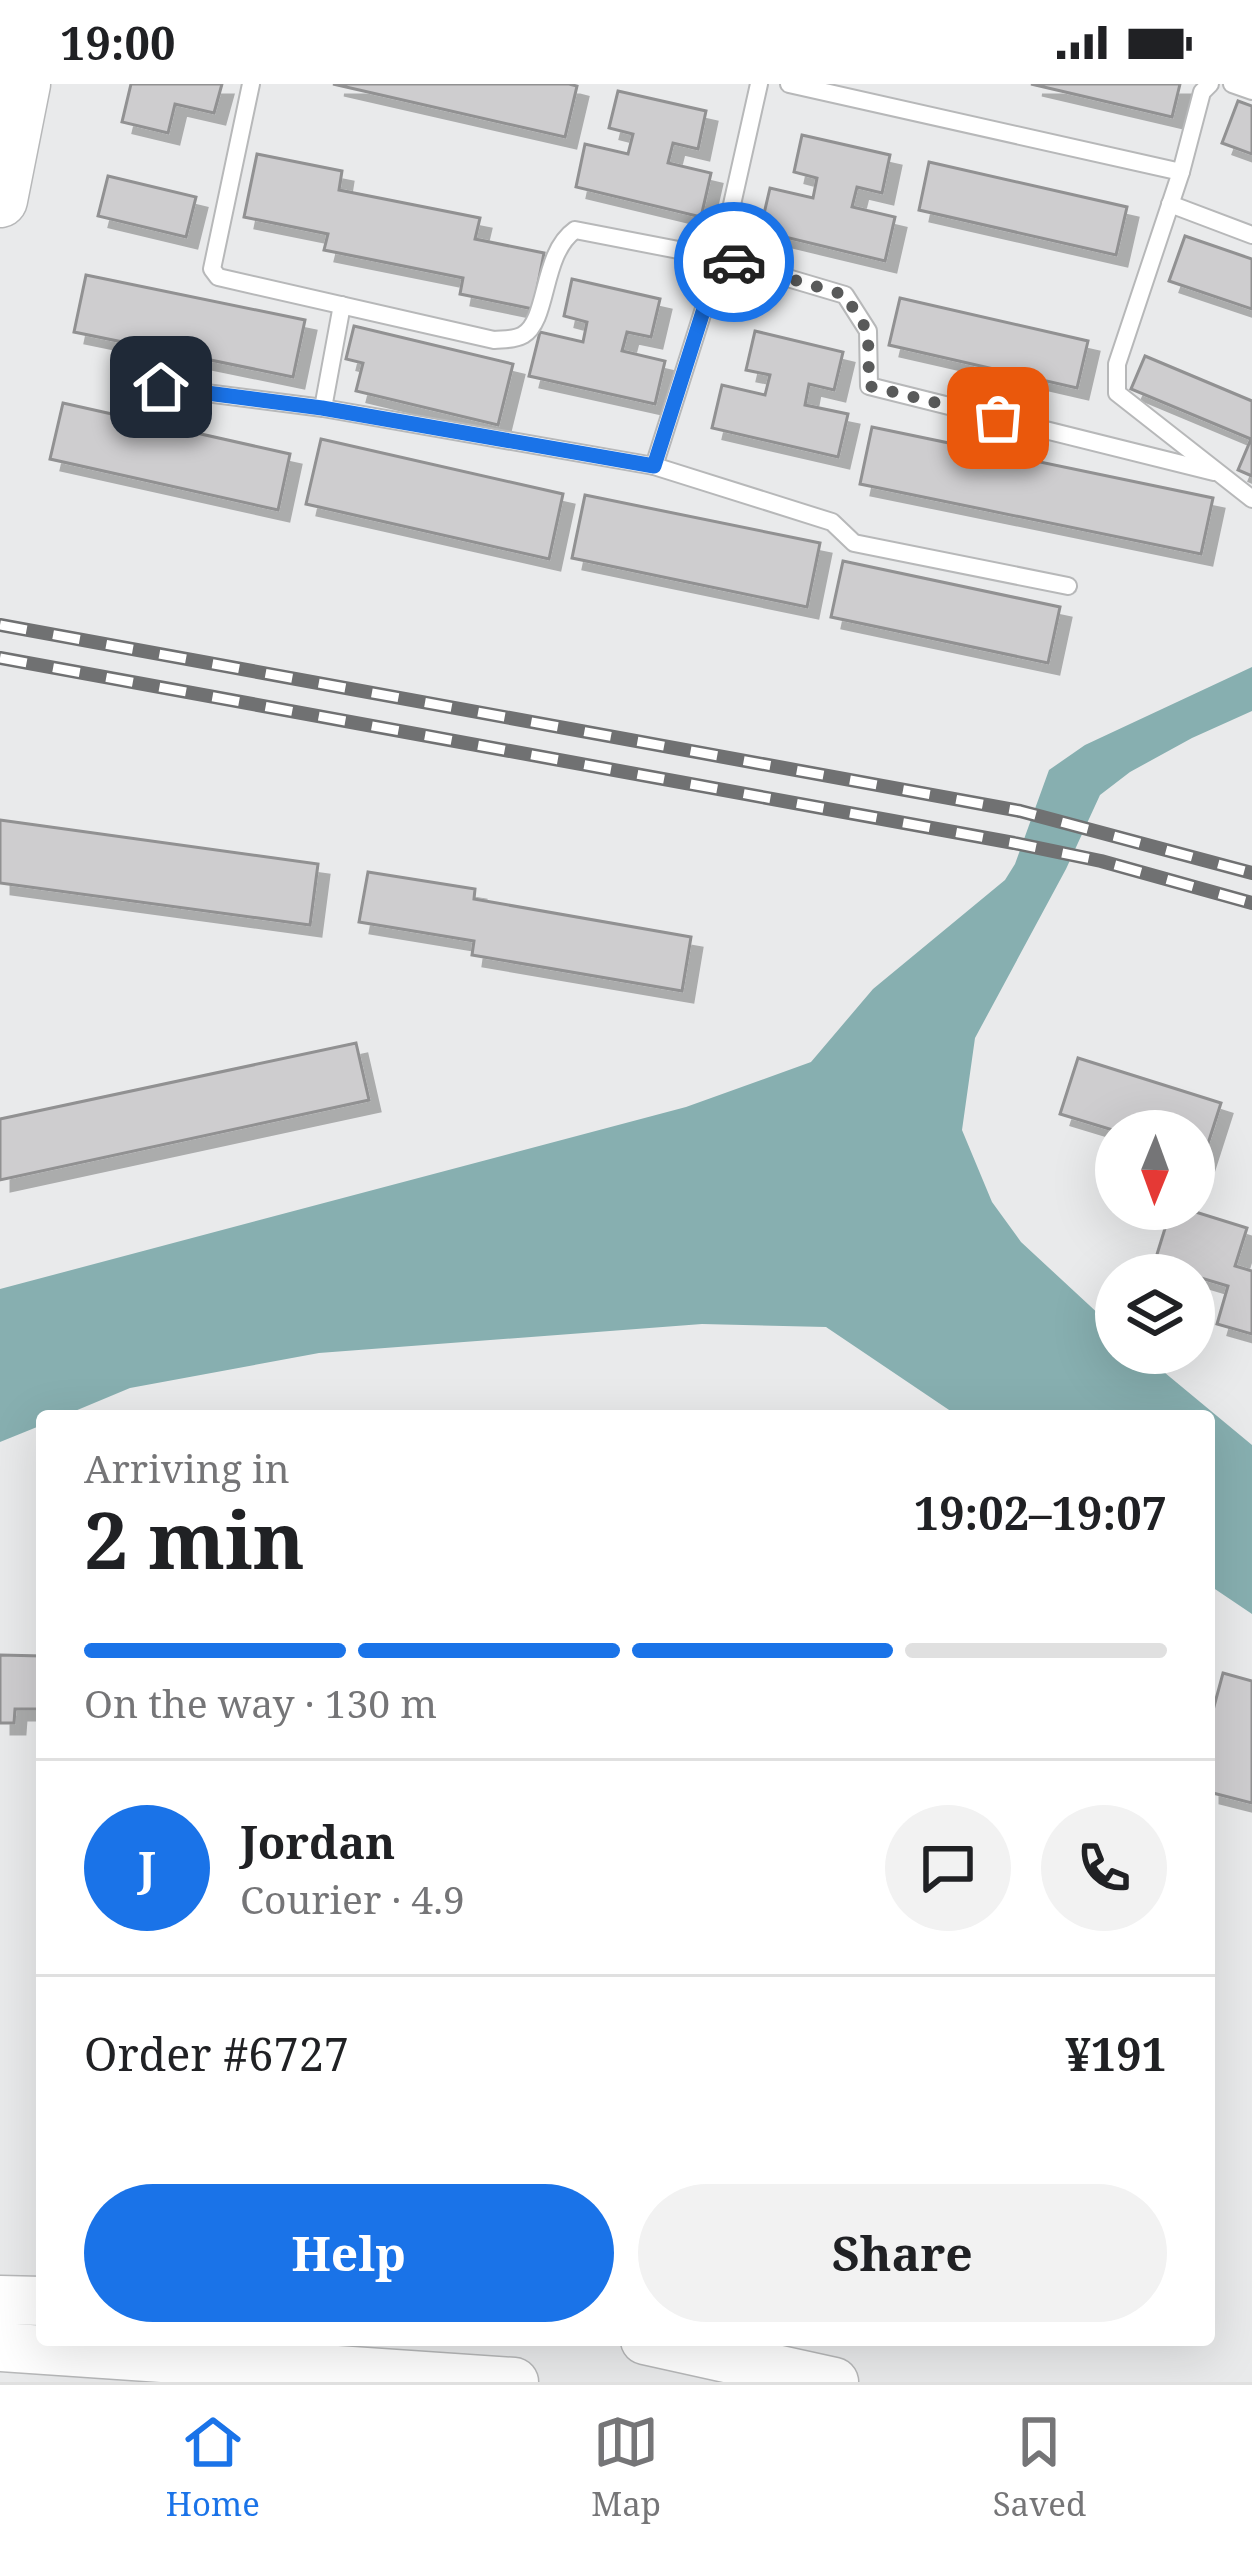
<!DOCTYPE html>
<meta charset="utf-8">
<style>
:root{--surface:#fff;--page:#f2f2f2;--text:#202124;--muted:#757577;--line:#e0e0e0;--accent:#1a73e8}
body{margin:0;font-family:"Noto Serif",serif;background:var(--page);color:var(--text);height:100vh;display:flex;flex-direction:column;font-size:45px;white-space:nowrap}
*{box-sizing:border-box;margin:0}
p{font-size:39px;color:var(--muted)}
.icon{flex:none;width:66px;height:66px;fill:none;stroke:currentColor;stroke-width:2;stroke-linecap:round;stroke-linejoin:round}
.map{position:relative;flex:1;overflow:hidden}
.side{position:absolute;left:36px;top:1326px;width:1179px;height:936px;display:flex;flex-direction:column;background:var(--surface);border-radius:12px;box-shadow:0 12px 48px #0002}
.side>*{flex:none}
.needle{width:78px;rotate:181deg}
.tools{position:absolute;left:1095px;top:1026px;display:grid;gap:24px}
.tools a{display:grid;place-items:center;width:120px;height:120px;border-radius:50%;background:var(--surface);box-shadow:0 12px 48px #0002;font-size:60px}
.pin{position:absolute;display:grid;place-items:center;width:102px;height:102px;color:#fff;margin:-51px;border-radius:24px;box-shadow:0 6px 18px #0006}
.courier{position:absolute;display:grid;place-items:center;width:120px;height:120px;margin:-60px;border:9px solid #1a73e8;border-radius:50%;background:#fff;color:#222;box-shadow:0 3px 15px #0007}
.head em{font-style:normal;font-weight:700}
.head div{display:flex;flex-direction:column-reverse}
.head{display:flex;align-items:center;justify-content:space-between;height:204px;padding:0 48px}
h1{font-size:78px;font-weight:700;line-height:90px}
.bar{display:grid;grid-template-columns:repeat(4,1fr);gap:18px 12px;align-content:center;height:144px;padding:0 48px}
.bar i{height:15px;border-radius:9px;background:var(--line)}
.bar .current{background:var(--accent)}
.bar p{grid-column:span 4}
.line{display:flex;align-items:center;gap:30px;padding:0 48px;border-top:3px solid var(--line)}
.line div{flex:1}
.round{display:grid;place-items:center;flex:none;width:126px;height:126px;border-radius:63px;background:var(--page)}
.button{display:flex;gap:24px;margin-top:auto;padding:24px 48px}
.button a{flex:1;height:138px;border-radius:72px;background:var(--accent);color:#fff;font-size:48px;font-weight:700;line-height:138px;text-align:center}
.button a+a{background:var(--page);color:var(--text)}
.status{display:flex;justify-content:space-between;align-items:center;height:84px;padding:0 60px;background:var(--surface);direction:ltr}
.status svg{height:33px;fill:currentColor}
.menu{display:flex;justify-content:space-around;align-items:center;height:168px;border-top:3px solid var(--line);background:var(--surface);font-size:33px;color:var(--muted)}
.menu a{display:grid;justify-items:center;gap:6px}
.menu .current{color:var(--accent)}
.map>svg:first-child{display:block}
</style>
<div class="status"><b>19:00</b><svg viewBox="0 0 49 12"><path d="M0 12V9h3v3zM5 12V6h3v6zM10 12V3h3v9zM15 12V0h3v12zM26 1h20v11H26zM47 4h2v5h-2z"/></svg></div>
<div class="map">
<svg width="1252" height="2298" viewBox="0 0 1252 2298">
<defs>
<filter id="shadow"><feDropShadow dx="11" dy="11" stdDeviation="0" flood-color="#0004"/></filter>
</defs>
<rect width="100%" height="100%" fill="#e9eaeb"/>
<!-- water -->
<path fill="#87afb0" d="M1252 583V627L1192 654 1130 688 1100 711 1066 785 975 954 962 1046 992 1118 1021 1158 1116 1246V1269H1141L1252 1361V1530L1209 1501V1332H958L826 1243 702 1240 319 1269 130 1304 63 1332H42V1341L0 1358V1205L686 1023 811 978 873 905 1005 796 1015 780 1049 686 1085 661Z"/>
<!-- building -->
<g fill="#cecdcf" stroke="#919192" stroke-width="3" filter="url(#shadow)">
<path d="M131 0H222L214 29 175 20 168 49 122 38Z"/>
<path d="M333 0H569L577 2 565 53Z"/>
<path d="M1031 0H1180L1172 33Z"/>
<path d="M618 7 706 27 698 65 673 59 668 79 711 89 701 133 576 103 585 60 628 70 633 50 609 44Z"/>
<path d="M1238 17 1252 22V70L1222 59Z"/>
<path d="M802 51 890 71 882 109 857 103 852 123 895 133 885 177 760 147 770 104 813 114 817 94 794 88Z"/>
<path d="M257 70 342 87 339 106 480 134 475 155 544 169 533 225 460 210 463 194 324 166 328 150 244 133Z"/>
<path d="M929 78 1127 123 1116 171 919 126Z"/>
<path d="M108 92 196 113 186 153 98 132Z"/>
<path d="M1185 152 1252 175V225L1169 197Z"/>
<path d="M86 191 305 236 293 293 74 248Z"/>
<path d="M572 195 660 215 651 253 627 248 622 267 665 277 655 320 529 292 540 248 583 258 587 238 564 232Z"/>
<path d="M900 214 1088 257 1077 304 889 261Z"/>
<path d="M354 242 513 280 498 341 356 307 363 279 346 275Z"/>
<path d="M755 247 843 268 834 306 809 300 805 321 848 330 838 373 712 344 722 301 765 311 770 291 746 286Z"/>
<path d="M1145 272 1252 317V392L1238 386 1251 355 1131 305Z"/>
<path d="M63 319 290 370 278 426 50 375Z"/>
<path d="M872 343 1213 414 1201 470 860 400Z"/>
<path d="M321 355 563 410 549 475 306 420Z"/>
<path d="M585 411 820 459 807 523 572 474Z"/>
<path d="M843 477 1060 523 1048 579 831 533Z"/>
<path d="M0 736 318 780 310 841 0 799Z"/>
<path d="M368 788 475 805 474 815 691 853 682 907 472 871 474 857 359 838Z"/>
<path d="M356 959 369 1016 0 1096V1035Z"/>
<path d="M1078 974 1221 1019 1203 1075 1194 1072V1047H1116L1060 1030Z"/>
<path d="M1171 1125H1186L1247 1144 1235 1182 1252 1187V1250L1217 1240 1228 1202 1154 1180Z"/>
<path d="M0 1571 42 1572V1625H15L14 1639H0Z"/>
<path d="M1223 1589 1252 1597V1719L1209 1708V1629L1212 1630Z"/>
</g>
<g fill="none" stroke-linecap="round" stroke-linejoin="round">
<!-- service casing -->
<g stroke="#b7b8b9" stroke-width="20">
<g id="service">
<path d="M251 0 212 185 218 193 494 256C503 255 515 256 523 251 549 236 541 170 575 146L720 174 845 211 868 247 869 302 1214 388"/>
<path d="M789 0 1181 88"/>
<path d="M1210 0 1202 8 1181 88 1117 280V309L1252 415"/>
<path d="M1232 0 1252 7"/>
<path d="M1170 120 1252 151"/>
<path d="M120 298 323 324 654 382 832 438 854 459 1068 502"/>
<path d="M323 324 342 221"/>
<path d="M654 382 720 174 759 0"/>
</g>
</g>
<!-- secondary casing -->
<g stroke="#b7b8b9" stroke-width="51">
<g id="secondary">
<path d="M0 2216 42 2217"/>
<path d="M645 2256 834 2298"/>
<path d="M0 2263 514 2298"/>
</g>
</g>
<!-- primary casing -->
<g stroke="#b7b8b9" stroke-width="57">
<path id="primary" d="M0 116 23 0"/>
</g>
<!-- service -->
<use href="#service" stroke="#fff" stroke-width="16"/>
<!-- secondary -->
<use href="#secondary" stroke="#fff" stroke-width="48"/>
<!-- primary -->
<use href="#primary" stroke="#fff" stroke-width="54"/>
<!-- rail casing -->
<g stroke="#707172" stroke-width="14">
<g id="rail">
<path d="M0 541 1020 727 1252 789"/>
<path d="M0 574 1014 759 1101 777 1252 819"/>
</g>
</g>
<!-- rail -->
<use href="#rail" stroke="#fff" stroke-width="9" stroke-dasharray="27" stroke-linecap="butt"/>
</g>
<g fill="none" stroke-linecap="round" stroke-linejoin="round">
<!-- done -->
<path stroke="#595a5a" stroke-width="12" stroke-dasharray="0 21.6" d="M734 178 845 211 868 248 869 302 998 334"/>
<!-- route -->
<path stroke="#1a73e8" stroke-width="15" d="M161 303 322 324 654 382 720 174 734 178"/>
</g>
</svg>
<div class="tools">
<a><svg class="needle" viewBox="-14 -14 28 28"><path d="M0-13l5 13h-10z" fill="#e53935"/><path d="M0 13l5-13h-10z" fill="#757577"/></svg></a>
<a><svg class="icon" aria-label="layers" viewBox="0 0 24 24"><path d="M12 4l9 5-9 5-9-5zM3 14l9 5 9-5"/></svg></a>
</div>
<div class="pin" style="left:998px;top:334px;background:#ea580c"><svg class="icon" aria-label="bag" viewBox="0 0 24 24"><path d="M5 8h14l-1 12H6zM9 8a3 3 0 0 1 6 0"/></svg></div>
<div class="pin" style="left:161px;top:303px;background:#1f2937"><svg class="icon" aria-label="home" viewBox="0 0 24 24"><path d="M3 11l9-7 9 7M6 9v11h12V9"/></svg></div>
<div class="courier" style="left:734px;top:178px"><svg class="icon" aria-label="car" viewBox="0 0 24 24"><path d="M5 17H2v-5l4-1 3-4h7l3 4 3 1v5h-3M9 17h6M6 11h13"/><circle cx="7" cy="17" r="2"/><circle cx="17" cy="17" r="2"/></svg></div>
<section class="side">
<div class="head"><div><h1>2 min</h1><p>Arriving in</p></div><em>19:02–19:07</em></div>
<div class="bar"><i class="current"></i><i class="current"></i><i class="current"></i><i></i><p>On the way · 130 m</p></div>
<div class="line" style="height:216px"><b class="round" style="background:var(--accent);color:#fff">J</b><div><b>Jordan</b><p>Courier · 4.9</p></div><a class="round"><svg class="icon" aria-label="chat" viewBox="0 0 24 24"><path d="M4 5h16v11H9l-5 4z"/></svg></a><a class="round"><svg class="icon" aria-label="phone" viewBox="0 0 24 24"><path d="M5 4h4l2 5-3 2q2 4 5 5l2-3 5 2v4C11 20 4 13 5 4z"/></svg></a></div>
<div class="line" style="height:156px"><div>Order #6727</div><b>¥191</b></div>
<div class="button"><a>Help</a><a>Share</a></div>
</section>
</div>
<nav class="menu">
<a class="current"><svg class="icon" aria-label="home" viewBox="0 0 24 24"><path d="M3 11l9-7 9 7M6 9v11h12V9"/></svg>Home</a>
<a><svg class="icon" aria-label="map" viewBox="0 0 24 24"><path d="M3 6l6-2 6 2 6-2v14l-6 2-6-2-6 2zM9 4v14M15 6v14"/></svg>Map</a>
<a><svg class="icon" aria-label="saved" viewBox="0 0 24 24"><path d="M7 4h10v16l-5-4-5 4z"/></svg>Saved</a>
</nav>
